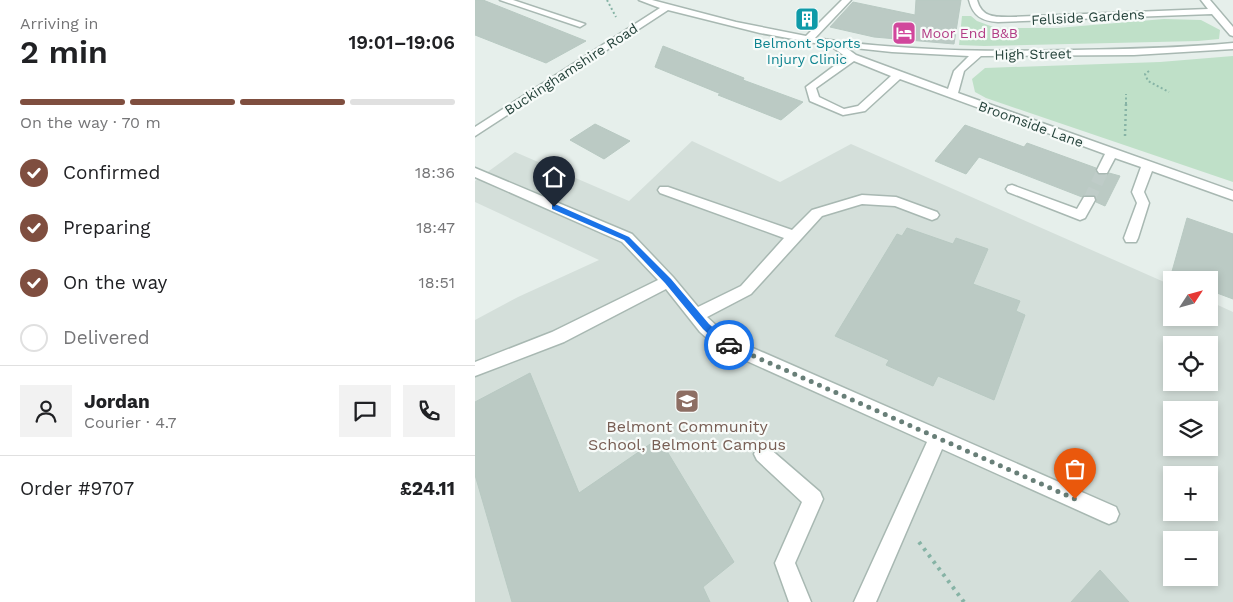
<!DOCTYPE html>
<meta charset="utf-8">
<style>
:root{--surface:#fff;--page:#f2f2f2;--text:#202124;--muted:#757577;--line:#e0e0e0;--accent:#7f4e3f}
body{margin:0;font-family:"Work Sans",sans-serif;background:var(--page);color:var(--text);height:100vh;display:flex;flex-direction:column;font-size:19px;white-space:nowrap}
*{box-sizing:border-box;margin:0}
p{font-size:16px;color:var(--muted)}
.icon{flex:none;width:28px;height:28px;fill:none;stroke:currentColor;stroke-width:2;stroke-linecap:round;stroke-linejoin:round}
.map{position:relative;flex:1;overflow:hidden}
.details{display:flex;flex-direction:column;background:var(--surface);width:475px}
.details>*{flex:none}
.needle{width:32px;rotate:54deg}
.buttons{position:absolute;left:688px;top:271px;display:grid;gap:10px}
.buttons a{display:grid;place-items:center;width:55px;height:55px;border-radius:0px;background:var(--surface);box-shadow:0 2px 8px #0003;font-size:25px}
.pin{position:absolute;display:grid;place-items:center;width:42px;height:42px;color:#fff;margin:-51px -21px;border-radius:50% 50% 50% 0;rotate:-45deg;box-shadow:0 0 5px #0007}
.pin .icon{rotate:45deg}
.courier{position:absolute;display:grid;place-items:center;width:50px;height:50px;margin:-25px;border:4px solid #1a73e8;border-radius:50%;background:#fff;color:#222;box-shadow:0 1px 6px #0007}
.head em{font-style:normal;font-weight:600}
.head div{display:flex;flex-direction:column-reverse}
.head{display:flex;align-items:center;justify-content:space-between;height:85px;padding:0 20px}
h1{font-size:32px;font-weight:600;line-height:38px}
.bar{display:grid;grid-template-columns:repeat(4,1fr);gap:8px 5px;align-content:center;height:60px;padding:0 20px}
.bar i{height:6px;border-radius:4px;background:var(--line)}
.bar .active{background:var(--accent)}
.bar p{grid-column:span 4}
.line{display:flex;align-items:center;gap:12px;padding:0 20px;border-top:1px solid var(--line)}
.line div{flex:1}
.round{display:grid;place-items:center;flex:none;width:52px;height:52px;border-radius:0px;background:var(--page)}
ol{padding:0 20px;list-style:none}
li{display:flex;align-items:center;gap:15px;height:55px}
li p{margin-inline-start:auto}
li .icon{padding:5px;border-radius:50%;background:var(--accent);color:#fff;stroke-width:4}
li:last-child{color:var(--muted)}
li i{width:28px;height:28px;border:2px solid var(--line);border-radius:50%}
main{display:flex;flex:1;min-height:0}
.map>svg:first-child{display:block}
</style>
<main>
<section class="details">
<div class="head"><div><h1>2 min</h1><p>Arriving in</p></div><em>19:01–19:06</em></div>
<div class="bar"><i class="active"></i><i class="active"></i><i class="active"></i><i></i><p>On the way · 70 m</p></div>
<ol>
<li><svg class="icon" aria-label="check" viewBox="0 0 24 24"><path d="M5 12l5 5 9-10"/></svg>Confirmed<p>18:36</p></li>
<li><svg class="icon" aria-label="check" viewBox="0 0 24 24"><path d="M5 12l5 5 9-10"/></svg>Preparing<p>18:47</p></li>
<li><svg class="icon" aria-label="check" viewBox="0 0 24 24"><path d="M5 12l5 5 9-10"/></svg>On the way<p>18:51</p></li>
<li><i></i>Delivered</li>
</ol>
<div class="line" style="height:90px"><a class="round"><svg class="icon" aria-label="person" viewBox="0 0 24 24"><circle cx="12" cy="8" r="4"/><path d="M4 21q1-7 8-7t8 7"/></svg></a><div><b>Jordan</b><p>Courier · 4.7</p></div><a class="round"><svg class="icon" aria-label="chat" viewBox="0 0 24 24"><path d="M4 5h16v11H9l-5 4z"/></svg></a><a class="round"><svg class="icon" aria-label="phone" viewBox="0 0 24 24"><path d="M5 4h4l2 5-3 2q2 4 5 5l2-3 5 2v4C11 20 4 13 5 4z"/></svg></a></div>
<div class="line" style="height:65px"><div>Order #9707</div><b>£24.11</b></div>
</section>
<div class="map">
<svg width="758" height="602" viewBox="0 0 758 602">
<rect width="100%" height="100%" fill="#e6efeb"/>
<!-- built -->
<path fill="#d4dfda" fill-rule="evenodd" d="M217 141 305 182 376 144 696 285V318H734V301L758 312V602H0V320L43 297 124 260 0 202V181L40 152 154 201ZM696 345H734V382H696ZM696 410H734V448H696ZM696 475H734V512H696ZM696 540H734V578H696Z"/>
<!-- green -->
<g fill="#bfe0c8">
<path d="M487 16H496L502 21 521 28H582L689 19 726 20 745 30 744 39 723 41 509 46 484 45Z"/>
<path d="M758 56V182L511 98 500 92 497 79 510 68 685 62Z"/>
</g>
<!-- building -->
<g fill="#bbcac4" stroke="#b8c9c2">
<path d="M0 0H8L111 41 71 63 0 35Z"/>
<path d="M441 0H486L479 44 399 37 355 27 378 2 440 15Z"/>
<path d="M188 46 269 78 268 80 328 102 306 120 243 95 246 94 180 67Z"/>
<path d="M120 124 155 141 129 159 95 140Z"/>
<path d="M490 125 549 147 552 143 621 168 620 171 624 175H632L634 173 645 176 630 206 621 202 620 195H609L607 197 504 157 491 174 460 161Z"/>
<path d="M712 218 758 234V299L734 290V280H708L696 275Z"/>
<path d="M432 228 478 244 481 238 513 249 498 284 545 301 541 311 550 315 519 400 463 376 458 386 411 365 414 360 360 336 422 234 427 236Z"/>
<path d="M55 373 104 493 184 438 259 562 228 587 235 602H37L0 475V402Z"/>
<path d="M625 570 654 602H596Z"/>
</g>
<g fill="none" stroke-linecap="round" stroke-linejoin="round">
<!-- minor-tunnel -->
<path stroke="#bfccc8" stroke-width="12" stroke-dasharray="12 6" stroke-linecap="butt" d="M614 200 628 170"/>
<!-- minor casing -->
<g stroke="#a8b8b2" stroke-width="3">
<g id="minor">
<path d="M25 0H38L110 24 105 27 102 26Z"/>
<path d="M164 0H177L261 22 331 36 367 0H376L340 38C425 51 512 52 598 50 652 49 705 48 758 43V49L659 55 506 56 489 71 483 93 758 191V200L677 171 669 192 674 203 663 238 661 242H651L649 238 662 203 657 192 666 167 640 158 632 173H624L622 170 630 154 425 79 390 111 368 115 335 101 331 87 371 57 356 46 285 33 193 10 0 136V127L185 8ZM370 47 417 52 494 56 479 71 473 89 381 55ZM379 61 416 76 383 106 369 109 344 97 341 88Z"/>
<path d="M494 0H502C507 18 520 17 536 17L733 9 726 0H735L758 27V36L755 35 737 14 523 22C507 21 498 16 494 0Z"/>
<path d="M0 168 157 234 198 277 223 307 266 286 309 238 185 193 183 190 185 187H193L317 230 337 210 387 195 421 197 462 212 464 215 462 218 457 220 420 206 387 204 347 216 276 294 232 317 255 338 641 507 644 514 641 521 634 524 627 521 467 449 401 602H379L452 442 243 348 225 332 191 289 89 342 0 376V362L77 332 183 280 147 242 0 177Z"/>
<path d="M537 185 602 209 609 197H619L620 200 610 218 605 220 533 192 531 189 533 186Z"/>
<path d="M288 445 294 448 345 492 348 499 320 563 336 602H314L300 563 327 502 282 460 279 454 282 448Z"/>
</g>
</g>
<!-- path-far2 -->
<g stroke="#86b3a5" stroke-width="2" stroke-dasharray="2 2.5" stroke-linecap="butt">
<path d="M132 0 141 17"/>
<path d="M674 71 670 74 673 81 694 92"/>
<path d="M651 104V94"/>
</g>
<!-- path-far1 -->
<path stroke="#86b3a5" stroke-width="2.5" stroke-dasharray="2 3" stroke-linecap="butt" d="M650 136 651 103"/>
<!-- path -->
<path stroke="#86b3a5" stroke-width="4" stroke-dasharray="3 5" stroke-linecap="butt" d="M444 542 489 602"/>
<!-- minor -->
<use href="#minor" fill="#fff" fill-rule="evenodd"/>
</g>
<!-- route -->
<path fill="#1a73e8" d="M77 205H82L154 237 196 279 234 324 252 340 257 343V348L254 349 245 345 228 329 190 283 149 240 77 209Z"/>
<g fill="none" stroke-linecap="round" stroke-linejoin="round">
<!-- done -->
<path stroke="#687f78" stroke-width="5" stroke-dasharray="0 9" d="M254 345 600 499"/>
</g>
<!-- icons -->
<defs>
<g id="building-square" transform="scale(1.25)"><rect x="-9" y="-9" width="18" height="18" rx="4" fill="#0f9aa8" stroke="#f7fbf9"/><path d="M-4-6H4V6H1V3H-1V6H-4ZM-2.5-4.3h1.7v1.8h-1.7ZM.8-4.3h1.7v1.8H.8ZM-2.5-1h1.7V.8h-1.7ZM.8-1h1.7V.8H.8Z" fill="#fff"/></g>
<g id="hotel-square" transform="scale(1.25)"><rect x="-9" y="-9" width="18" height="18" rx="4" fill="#d1479c" stroke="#f7fbf9"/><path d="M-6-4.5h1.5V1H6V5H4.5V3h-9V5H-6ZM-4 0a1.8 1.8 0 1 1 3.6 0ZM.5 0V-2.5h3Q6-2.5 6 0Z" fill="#fff"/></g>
<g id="school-square" transform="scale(1.25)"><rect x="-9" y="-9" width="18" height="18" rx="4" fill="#8d6e63" stroke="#f7fbf9"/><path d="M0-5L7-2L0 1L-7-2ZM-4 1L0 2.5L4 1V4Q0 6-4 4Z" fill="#fff"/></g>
</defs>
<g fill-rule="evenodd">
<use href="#building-square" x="332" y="19"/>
<use href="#hotel-square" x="429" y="33"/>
<use href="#school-square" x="212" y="401"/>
</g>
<g text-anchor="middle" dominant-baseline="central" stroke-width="4.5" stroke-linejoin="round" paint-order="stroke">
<!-- far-street labels -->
<g font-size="14" fill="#24423a" stroke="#f7fbf9">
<text transform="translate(613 17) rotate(-3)">Fellside Gardens</text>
<text transform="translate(558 54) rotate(-1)">High Street</text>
<text transform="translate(96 69) rotate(-33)">Buckinghamshire Road</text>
<text transform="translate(556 124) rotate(20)">Broomside Lane</text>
</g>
<!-- far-hotel labels -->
<g font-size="14" fill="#b23c85" stroke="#f7fbf9" text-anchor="start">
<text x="446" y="33">Moor End B&amp;B</text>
</g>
<!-- far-culture labels -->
<g font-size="14" fill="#0d838f" stroke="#f7fbf9">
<text x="332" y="43">Belmont Sports<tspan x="332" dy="16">Injury Clinic</tspan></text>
</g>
<!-- education labels -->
<g font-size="16" fill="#785e54" stroke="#f7fbf9">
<text x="212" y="426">Belmont Community<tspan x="212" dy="18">School, Belmont Campus</tspan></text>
</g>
</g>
</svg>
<div class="buttons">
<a><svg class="needle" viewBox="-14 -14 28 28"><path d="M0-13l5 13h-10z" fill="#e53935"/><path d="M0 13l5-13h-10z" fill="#757577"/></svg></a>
<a><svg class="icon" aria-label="locate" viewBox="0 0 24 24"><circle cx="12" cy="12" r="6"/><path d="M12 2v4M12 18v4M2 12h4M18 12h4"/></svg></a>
<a><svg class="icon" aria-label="layers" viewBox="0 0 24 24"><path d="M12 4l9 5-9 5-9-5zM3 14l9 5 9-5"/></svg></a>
<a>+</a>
<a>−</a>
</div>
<div class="pin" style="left:600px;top:499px;background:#ea580c"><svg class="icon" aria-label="bag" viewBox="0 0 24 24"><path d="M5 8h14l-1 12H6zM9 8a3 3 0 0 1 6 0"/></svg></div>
<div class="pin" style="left:79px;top:207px;background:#1f2937"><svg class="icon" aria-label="home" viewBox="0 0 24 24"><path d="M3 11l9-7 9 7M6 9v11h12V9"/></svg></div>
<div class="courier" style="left:254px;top:345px"><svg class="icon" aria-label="car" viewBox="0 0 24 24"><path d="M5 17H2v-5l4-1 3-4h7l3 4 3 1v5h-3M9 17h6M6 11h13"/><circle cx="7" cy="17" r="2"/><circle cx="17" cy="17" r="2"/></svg></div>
</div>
</main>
